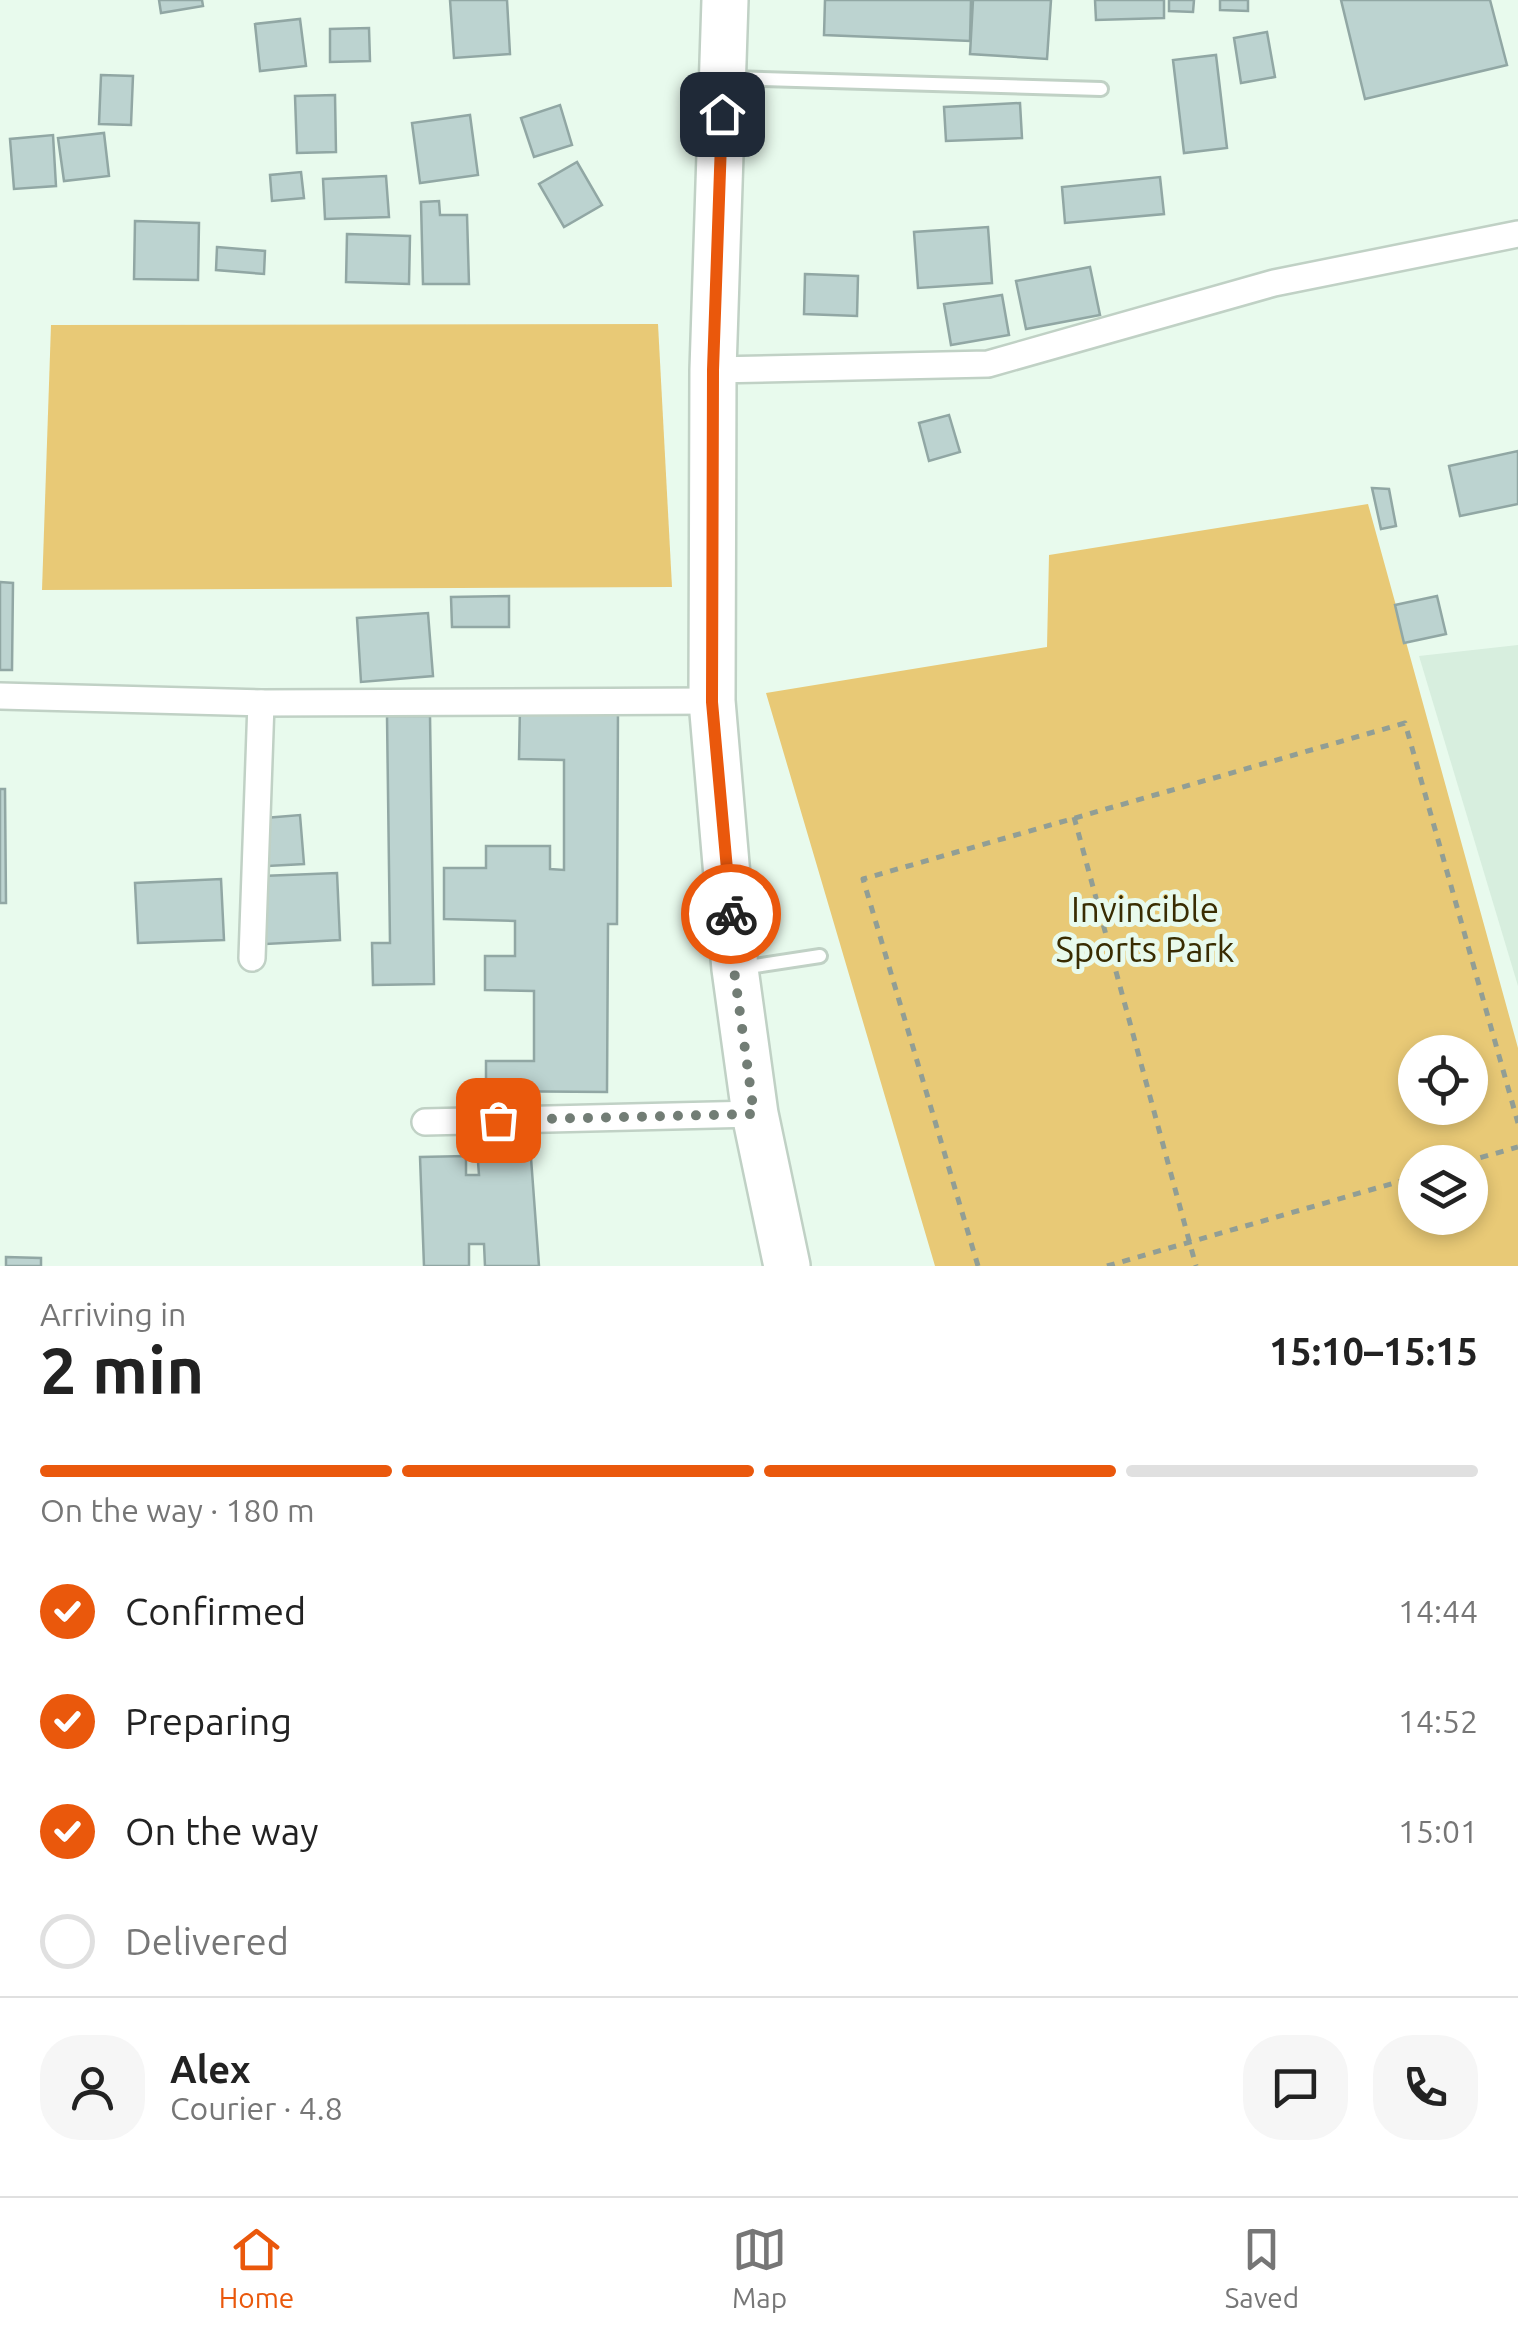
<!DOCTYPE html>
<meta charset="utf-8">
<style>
:root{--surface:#fff;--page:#f6f6f6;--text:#222;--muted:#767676;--line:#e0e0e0;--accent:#ea580c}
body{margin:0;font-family:Ubuntu,sans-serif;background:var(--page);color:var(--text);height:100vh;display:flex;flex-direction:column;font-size:38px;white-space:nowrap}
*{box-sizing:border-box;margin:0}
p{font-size:32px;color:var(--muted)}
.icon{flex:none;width:55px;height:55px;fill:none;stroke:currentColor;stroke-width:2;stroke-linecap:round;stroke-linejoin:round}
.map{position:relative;height:1266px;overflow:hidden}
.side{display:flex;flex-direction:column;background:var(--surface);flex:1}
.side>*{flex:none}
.buttons{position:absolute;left:1398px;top:1035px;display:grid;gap:20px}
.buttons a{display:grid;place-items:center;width:90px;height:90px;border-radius:50%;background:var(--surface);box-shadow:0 5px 15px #0003;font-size:50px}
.pin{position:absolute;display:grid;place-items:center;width:85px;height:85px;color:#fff;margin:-42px;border-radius:20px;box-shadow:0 5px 15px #0006}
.courier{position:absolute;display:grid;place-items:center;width:100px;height:100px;margin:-50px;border:8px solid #ea580c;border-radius:50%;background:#fff;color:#222;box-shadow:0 2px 12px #0007}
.head em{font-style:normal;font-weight:700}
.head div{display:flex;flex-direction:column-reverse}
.head{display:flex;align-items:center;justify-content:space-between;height:170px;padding:0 40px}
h1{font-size:65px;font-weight:700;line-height:75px}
.bar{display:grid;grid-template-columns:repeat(4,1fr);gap:15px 10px;align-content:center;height:120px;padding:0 40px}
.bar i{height:12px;border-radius:8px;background:var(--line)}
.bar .active{background:var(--accent)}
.bar p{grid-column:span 4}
.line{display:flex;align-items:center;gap:25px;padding:0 40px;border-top:2px solid var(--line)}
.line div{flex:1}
.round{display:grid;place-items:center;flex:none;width:105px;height:105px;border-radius:40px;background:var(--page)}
ol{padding:0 40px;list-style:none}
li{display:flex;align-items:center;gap:30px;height:110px}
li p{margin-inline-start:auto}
li .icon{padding:10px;border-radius:50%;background:var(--accent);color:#fff;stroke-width:4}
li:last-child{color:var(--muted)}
li i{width:55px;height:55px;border:5px solid var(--line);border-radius:50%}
.tab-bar{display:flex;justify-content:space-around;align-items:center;height:140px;border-top:2px solid var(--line);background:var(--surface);font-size:28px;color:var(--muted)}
.tab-bar a{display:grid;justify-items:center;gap:5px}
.tab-bar .active{color:var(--accent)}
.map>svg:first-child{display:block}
</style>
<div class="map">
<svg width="1518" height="1266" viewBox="0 0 1518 1266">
<rect width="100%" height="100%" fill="#e8faed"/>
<!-- built -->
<path fill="#d7eede" d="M1518 645V986L1419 656Z"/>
<!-- green -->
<g fill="#e8c976" fill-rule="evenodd">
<path d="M658 324 672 587 42 590 51 325Z"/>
<path d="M1368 504 1518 1048V1266H935L766 693 1047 647 1049 555ZM1415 1052H1470V1108H1415ZM1415 1162H1470V1218H1415Z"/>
</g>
<!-- building -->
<g fill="#bcd3d0" stroke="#91a7a4" stroke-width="2.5">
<path d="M159 0H202L203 6 161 13Z"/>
<path d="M450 0H507L510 54 454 58Z"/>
<path d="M825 0H971L970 41 824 35Z"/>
<path d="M973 0H1051L1047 59 970 54Z"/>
<path d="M1095 0H1164V18L1096 20Z"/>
<path d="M1169 0H1194L1193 12 1169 11Z"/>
<path d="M1220 0H1248V11L1220 10Z"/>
<path d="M1341 0H1490L1507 65 1365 99Z"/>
<path d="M300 19 306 66 260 71 255 24Z"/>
<path d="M369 28 370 61 330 62V29Z"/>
<path d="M1267 32 1275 77 1241 83 1234 38Z"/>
<path d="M1216 55 1227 148 1184 153 1173 60Z"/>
<path d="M101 75 133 76 131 125 99 124Z"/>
<path d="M335 95 336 152 297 153 295 96Z"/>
<path d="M1020 103 1022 138 946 141 944 107Z"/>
<path d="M560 105 572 145 534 157 521 118Z"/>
<path d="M470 115 478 175 420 183 412 123Z"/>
<path d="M104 133 109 176 64 181 58 138Z"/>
<path d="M53 135 56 186 14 189 10 139Z"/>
<path d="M577 162 602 205 564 227 539 184Z"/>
<path d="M301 172 304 198 272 201 270 175Z"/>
<path d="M386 176 389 217 325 219 323 179Z"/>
<path d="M1160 177 1164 214 1065 223 1062 187Z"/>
<path d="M439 201 440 215H467L469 284H423L421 202Z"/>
<path d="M135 221 199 223 198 280 134 279Z"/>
<path d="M988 227 992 283 918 288 914 232Z"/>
<path d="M347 234 410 236 409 284 346 282Z"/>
<path d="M217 247 265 251 264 274 216 270Z"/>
<path d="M1090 267 1100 315 1026 329 1016 281Z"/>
<path d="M805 274 858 276 857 316 804 314Z"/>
<path d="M1002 295 1009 335 951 345 944 304Z"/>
<path d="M949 415 960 452 929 461 919 423Z"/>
<path d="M1518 451V504L1460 516 1449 466Z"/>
<path d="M1372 488 1389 489 1396 526 1381 529Z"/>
<path d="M0 582 13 583 12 670H0Z"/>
<path d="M509 596V627H452L451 597Z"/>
<path d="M1437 596 1446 634 1404 643 1395 605Z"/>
<path d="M428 613 433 676 361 682 357 618Z"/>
<path d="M520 707 618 708 617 924H608L607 1092 486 1091V1061H534V991L485 990V956H515V921L444 919V868H486V846H550V869L564 870V760L519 759Z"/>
<path d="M387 716H430L434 984 373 985 372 943H390Z"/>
<path d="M0 789H5L6 903H0Z"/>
<path d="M300 815 304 864 268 866 265 818Z"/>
<path d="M337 873 340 940 266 944 262 876Z"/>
<path d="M221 879 224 940 138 943 135 883Z"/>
<path d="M466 1156V1175H479L478 1162 531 1158 539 1266H485L484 1244H469V1266H424L420 1157Z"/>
<path d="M6 1257 41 1258V1266H6Z"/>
</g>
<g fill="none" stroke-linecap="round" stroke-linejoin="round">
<!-- lane casing -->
<g stroke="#c0d1c5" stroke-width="18">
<g id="lane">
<path d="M730 78 1101 89"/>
<path d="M742 968 820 956"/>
</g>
</g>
<!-- street casing -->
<g stroke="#c0d1c5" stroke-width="30">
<g id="street">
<path d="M713 370 988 364 1274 283 1518 234"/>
<path d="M0 696 261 703 712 701"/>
<path d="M252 958 261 703"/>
<path d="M425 1122 755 1114"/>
</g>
</g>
<!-- highway casing -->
<g stroke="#c0d1c5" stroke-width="50">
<path id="highway" d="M725 0 713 370 712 701 735 969 755 1114 787 1266"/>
</g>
<!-- path -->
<g stroke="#919e95" stroke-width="5" stroke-dasharray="8 8" stroke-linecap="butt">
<path d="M1074 817 1196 1266"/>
<path d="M1465 1162 1518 1147"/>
<path d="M978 1266 863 879 1405 723 1518 1123"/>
<path d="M1107 1266 1415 1177"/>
</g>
<!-- lane -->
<use href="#lane" stroke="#fff" stroke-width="12"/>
<!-- street -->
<use href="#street" stroke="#fff" stroke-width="25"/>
<!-- highway -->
<use href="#highway" stroke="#fff" stroke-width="45"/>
</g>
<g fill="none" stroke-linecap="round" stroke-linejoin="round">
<!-- done -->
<path stroke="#727d75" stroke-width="10" stroke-dasharray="0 18" d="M498 1120 754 1114 734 970 731 914"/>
<!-- route -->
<path stroke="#ea580c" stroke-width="12" d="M722 114 713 370 712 702 731 914"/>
</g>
<g text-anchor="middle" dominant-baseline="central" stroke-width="10" stroke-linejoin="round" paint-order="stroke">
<!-- park labels -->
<g font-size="35" fill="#392c02" stroke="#e8faed">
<text x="1145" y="909">Invincible<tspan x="1145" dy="40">Sports Park</tspan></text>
</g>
</g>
</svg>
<div class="buttons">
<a><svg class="icon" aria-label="locate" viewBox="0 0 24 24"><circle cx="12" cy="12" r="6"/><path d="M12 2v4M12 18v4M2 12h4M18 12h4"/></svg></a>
<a><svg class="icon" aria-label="layers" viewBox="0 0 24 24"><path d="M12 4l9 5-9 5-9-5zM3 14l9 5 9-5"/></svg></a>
</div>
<div class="pin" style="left:498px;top:1120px;background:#ea580c"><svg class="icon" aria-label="bag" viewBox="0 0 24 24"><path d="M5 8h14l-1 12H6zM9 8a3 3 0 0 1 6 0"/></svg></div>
<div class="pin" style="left:722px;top:114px;background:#1f2937"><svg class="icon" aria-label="home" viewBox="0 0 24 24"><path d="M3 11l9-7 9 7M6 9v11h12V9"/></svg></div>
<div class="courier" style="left:731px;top:914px"><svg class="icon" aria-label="bike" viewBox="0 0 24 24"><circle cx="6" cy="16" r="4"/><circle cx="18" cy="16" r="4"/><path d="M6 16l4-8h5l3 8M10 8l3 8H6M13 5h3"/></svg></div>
</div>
<section class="side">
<div class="head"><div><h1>2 min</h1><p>Arriving in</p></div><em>15:10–15:15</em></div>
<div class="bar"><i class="active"></i><i class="active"></i><i class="active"></i><i></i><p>On the way · 180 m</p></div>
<ol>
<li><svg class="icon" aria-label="check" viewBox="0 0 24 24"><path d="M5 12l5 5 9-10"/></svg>Confirmed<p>14:44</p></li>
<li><svg class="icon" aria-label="check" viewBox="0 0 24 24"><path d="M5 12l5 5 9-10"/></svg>Preparing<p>14:52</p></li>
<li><svg class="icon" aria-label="check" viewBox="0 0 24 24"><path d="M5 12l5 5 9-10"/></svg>On the way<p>15:01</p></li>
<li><i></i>Delivered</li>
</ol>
<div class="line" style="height:180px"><a class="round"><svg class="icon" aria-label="person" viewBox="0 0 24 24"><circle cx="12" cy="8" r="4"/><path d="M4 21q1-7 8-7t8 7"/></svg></a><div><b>Alex</b><p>Courier · 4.8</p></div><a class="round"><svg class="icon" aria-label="chat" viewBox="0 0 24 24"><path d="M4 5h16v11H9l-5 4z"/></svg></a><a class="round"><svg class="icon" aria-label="phone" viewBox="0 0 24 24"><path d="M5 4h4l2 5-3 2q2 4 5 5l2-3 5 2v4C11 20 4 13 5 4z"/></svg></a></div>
</section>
<nav class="tab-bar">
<a class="active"><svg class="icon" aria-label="home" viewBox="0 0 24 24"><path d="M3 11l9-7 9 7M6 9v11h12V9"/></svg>Home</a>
<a><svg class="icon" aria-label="map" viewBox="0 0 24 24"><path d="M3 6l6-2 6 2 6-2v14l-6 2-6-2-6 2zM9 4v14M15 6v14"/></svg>Map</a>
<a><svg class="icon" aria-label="saved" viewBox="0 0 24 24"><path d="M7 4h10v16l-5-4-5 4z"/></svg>Saved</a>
</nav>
